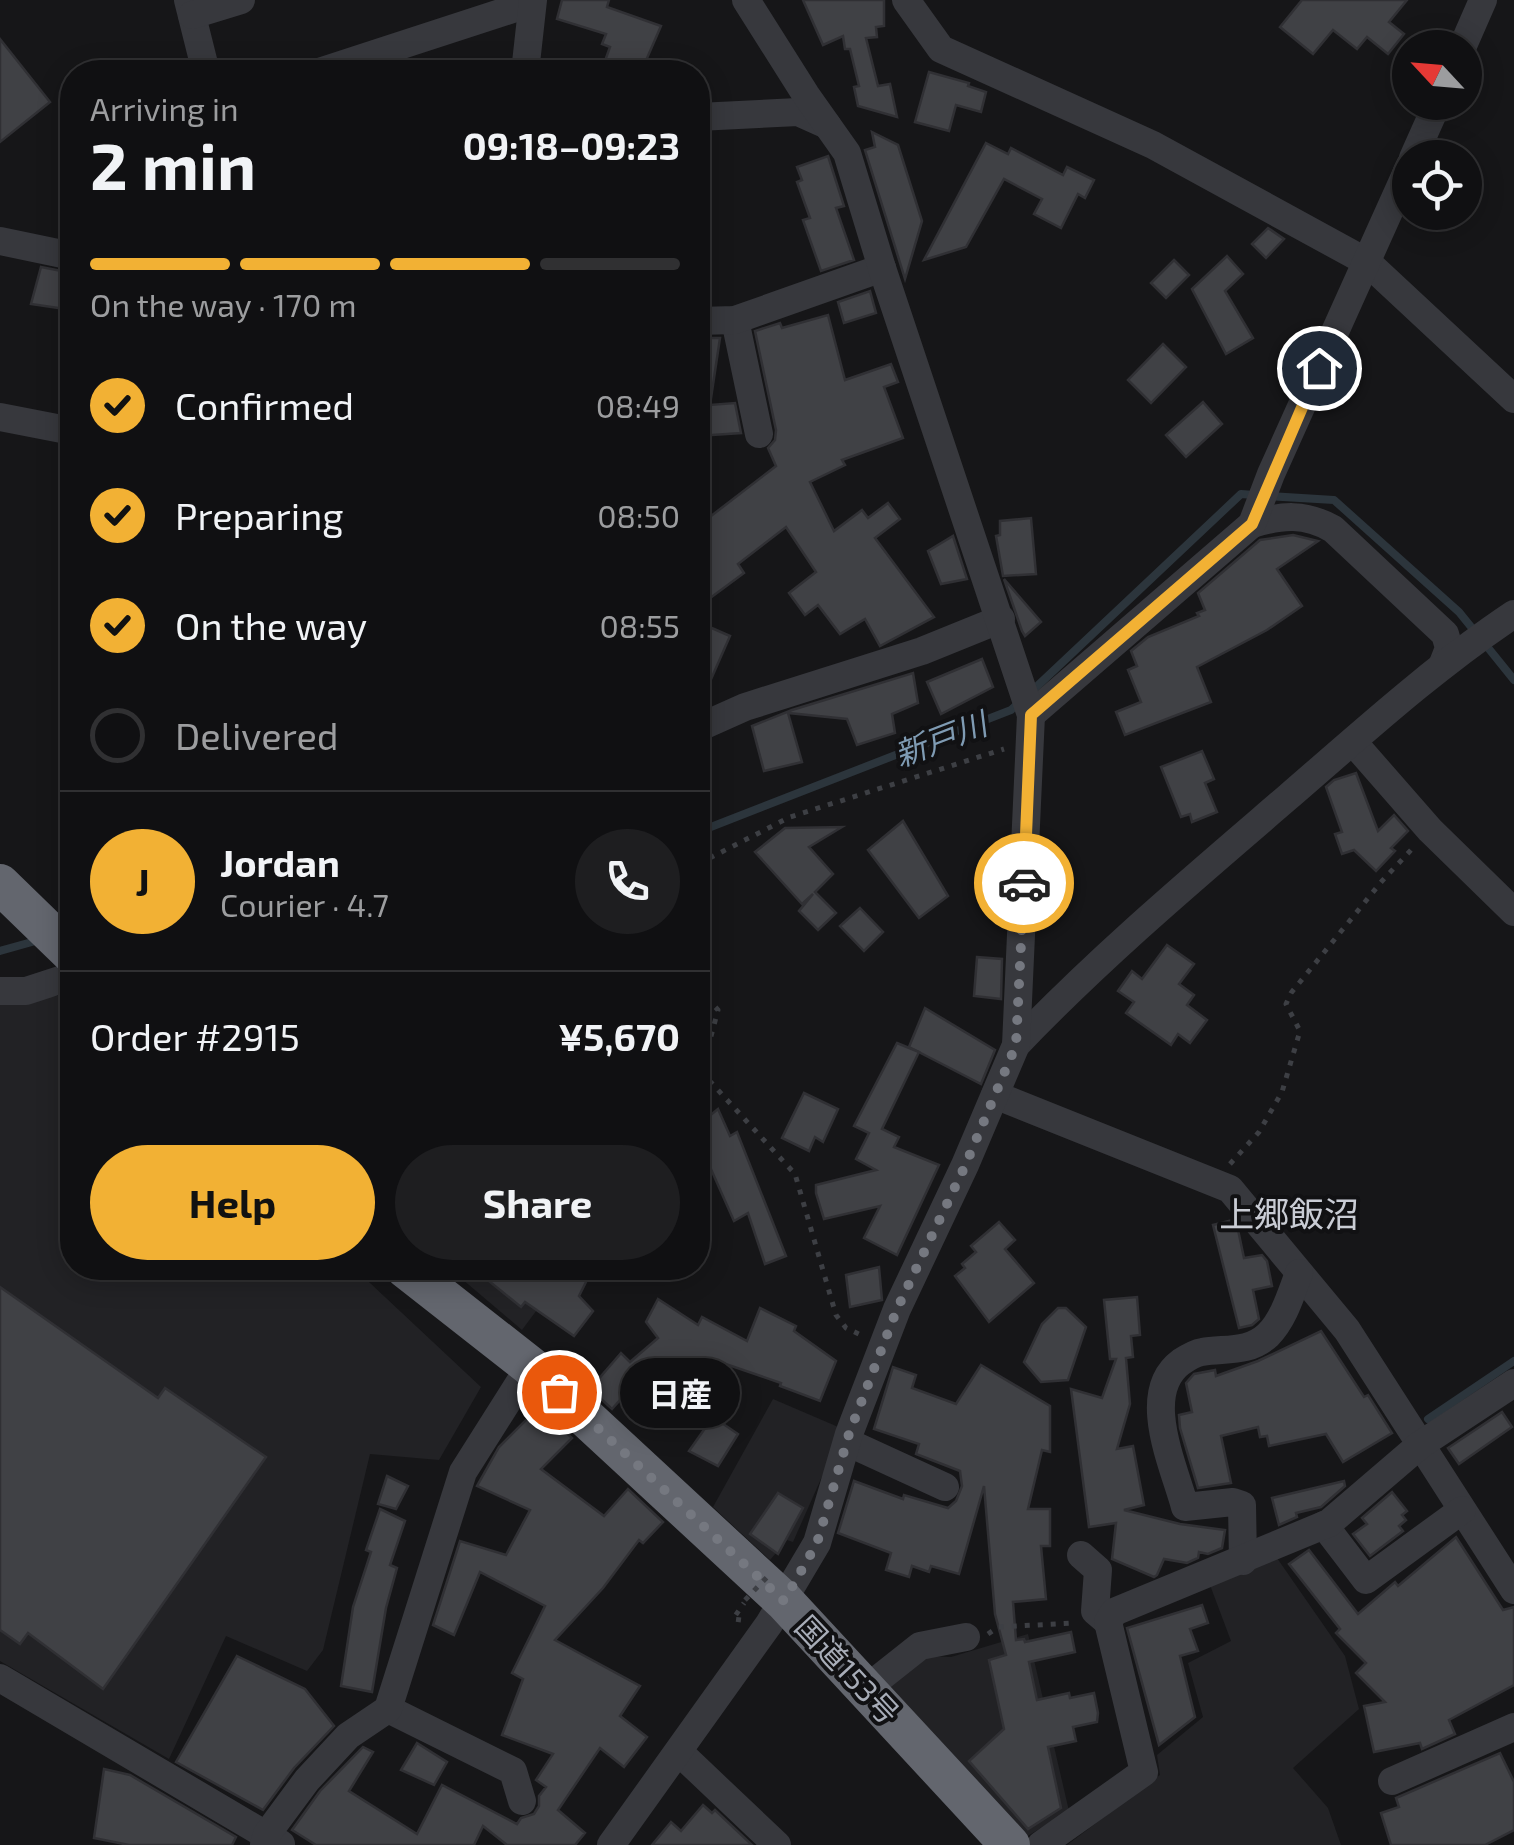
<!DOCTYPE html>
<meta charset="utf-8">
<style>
:root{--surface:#101012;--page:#1e1e20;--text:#f1f3f6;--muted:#9c9d9f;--line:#303032;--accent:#f2b134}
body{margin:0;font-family:"Exo 2","Noto Sans JP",sans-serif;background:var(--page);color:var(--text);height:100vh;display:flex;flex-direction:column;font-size:38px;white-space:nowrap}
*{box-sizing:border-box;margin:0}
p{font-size:32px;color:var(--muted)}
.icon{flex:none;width:55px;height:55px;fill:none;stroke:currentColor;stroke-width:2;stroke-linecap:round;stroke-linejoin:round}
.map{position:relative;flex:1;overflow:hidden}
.details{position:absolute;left:60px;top:60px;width:650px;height:1220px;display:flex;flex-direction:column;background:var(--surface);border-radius:40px;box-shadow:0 5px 25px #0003,0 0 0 2px var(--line)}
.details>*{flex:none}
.needle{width:65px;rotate:296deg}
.tools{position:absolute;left:1392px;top:30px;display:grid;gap:20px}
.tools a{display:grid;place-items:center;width:90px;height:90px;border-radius:50%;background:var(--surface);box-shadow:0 5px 25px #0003,0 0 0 2px var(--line);font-size:50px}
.pin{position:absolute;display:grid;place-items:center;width:85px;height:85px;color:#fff;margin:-42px;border:5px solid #fff;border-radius:50%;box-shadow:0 2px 10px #0007}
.courier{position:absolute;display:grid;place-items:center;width:100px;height:100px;margin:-50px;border:8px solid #f2b134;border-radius:50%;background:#fff;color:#222;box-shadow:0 2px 12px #0007}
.bubble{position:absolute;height:70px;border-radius:35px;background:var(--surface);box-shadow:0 5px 25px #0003,0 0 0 2px var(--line);font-size:32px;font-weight:700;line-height:70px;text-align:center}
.summary em{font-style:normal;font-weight:700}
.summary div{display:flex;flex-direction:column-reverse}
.summary{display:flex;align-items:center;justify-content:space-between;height:170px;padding:0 30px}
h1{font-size:65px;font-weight:700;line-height:75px}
.bar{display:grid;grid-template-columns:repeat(4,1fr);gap:15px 10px;align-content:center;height:120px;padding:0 30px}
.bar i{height:12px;border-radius:8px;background:var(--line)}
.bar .selected{background:var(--accent)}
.bar p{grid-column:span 4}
.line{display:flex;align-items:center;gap:25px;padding:0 30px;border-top:2px solid var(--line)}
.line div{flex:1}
.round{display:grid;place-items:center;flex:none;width:105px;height:105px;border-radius:52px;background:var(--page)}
ol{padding:0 30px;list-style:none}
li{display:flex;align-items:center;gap:30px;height:110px}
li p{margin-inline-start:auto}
li .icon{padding:10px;border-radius:50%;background:var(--accent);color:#111;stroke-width:4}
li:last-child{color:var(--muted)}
li i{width:55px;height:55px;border:5px solid var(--line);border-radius:50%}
.button{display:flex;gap:20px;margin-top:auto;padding:20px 30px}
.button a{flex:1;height:115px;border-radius:60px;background:var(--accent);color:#111;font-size:40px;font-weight:700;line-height:115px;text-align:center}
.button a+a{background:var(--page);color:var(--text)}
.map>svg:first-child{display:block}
</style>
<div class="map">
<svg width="1514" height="1845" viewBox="0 0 1514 1845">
<rect width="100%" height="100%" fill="#161618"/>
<!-- built -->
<g fill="#222225">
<path d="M71 995 72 1268H354L481 1387 439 1460 370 1454 323 1650 307 1671 226 1636 169 1759 0 1661V1000Z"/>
<path d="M449 1268H568L522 1330Z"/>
<path d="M773 1399 843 1429 793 1542 787 1540 770 1560 713 1507Z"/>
<path d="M1277 1558 1345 1656 1359 1709 1293 1768 1328 1808 1341 1845H1067L1160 1775 1157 1755 1203 1717 1188 1663 1231 1641 1210 1585Z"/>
<path d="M1028 1634 1069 1811 1026 1837 886 1683 926 1656 951 1657Z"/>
</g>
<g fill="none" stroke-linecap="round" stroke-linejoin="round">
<!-- stream -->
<g stroke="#2c353c" stroke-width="8">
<path d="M1268 496 1334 500 1459 612 1476 633"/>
<path d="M1485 644 1514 680"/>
<path d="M1032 691 1241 494 1254 495"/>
<path d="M698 832 1011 710 1021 701"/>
<path d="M0 951 39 940"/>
<path d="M1428 1419 1514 1361"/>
</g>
</g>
<!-- building -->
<g fill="#404145" stroke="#303034" stroke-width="2.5">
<path d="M562 0H609L607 7 661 26 641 72H601L610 47 602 44 606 34 557 19Z"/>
<path d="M803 0H884V26L876 27 877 37 866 38 878 86 890 84 897 117 858 106 854 87 859 86 850 49H845L843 36 823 45Z"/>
<path d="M1302 0H1407L1389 22 1404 34 1388 54 1367 37 1357 49 1333 30 1313 54 1280 27Z"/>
<path d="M0 39 50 102 0 142Z"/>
<path d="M929 72 969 83 968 86 986 92 981 112 956 105 949 131 915 122Z"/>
<path d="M872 132 898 145 922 221 905 279 865 150 875 147Z"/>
<path d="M986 143 1008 154 1011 148 1063 175 1067 167 1094 180 1085 198 1078 194 1061 228 1034 214 1042 199 1004 179 966 247 924 260Z"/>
<path d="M828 156 844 206 836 208 854 260 821 271 803 220 810 218 797 182 802 180 797 167Z"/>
<path d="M1268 228 1284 239 1266 258 1252 244Z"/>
<path d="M1227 256 1243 274 1225 291 1253 338 1226 354 1192 289Z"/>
<path d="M1174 260 1189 275 1166 298 1151 283Z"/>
<path d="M41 267 72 273V310L31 304Z"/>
<path d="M870 291 876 313 844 323 838 302Z"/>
<path d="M828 315 845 380 891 364 898 382 884 387 903 438 842 460 845 465 810 482 834 531 862 510 868 518 888 503 900 519 875 538 934 617 880 646 865 619 840 634 818 605 805 615 789 593 816 572 786 527 738 564 744 573 698 607V526L776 466 768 448 775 440 776 430 755 331 780 323 782 328Z"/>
<path d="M698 338H720L710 405 735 403 741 433 698 436Z"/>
<path d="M1163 344 1186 367 1151 403 1128 380Z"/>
<path d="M1203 402 1222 424 1186 457 1166 435Z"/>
<path d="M1031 518 1036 574 1003 576 996 536 1000 535V521Z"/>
<path d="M1293 535 1318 541 1277 569 1302 606 1267 630 1197 667 1211 702 1125 735 1116 712 1141 702 1128 670 1137 666 1131 651 1148 637 1199 616 1197 613 1205 610 1198 593 1260 540Z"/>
<path d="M953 536 967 579 941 584 928 551Z"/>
<path d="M1004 579 1041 622 1025 636 1022 631Z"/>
<path d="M698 622 730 636 698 709Z"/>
<path d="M982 659 993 687 941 714 927 682Z"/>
<path d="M913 673 918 703 892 714 895 733 857 745 847 719 788 713 802 762 764 771 752 726 792 710Z"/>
<path d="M1202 751 1214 779 1205 783 1217 812 1192 822 1190 814 1181 817 1161 767Z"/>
<path d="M1356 773 1378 831 1394 815 1408 831 1391 848 1395 851 1376 871 1354 850 1342 854 1335 834 1342 832 1326 787 1334 780Z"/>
<path d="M903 821 948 896 919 918 868 850Z"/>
<path d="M842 827 809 847 833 874 815 892 836 913 818 930 799 911 813 894 802 904 755 852 785 828Z"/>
<path d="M860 908 883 932 864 951 840 926Z"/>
<path d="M1167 945 1194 964 1179 984 1194 995 1187 1005 1207 1020 1190 1043 1178 1034 1171 1045 1126 1013 1134 1002 1118 991 1132 971 1142 979Z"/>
<path d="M977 957 1002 959 1001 999 974 996Z"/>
<path d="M925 1008 995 1050 981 1084 909 1047Z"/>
<path d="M897 1043 919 1052 882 1129 899 1137 894 1147 939 1165 897 1255 864 1238 880 1206 824 1219 816 1193V1185L876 1170 856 1159 869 1133 854 1126Z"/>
<path d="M804 1093 838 1109 823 1142 815 1137 809 1151 782 1138Z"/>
<path d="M718 1109 730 1136 737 1132 786 1256 765 1264 748 1213 734 1221 698 1140V1125Z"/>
<path d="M1233 1220 1237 1225 1244 1258 1262 1255 1267 1261 1272 1286 1253 1290 1259 1319 1252 1325 1239 1328 1213 1225Z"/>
<path d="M999 1222 1015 1240 1005 1249 1034 1283 989 1322 955 1276 965 1268 962 1264 976 1252 971 1246Z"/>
<path d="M879 1267 882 1300 850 1307 846 1275Z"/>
<path d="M473 1268H593L579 1296 593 1311 574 1336 525 1302 521 1307Z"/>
<path d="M0 1287 158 1398 165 1388 266 1457 103 1689 28 1633 20 1644 0 1630Z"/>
<path d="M1137 1297 1140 1335 1131 1336 1133 1357 1126 1358 1130 1404 1117 1449 1133 1446 1144 1505 1124 1510 1180 1524 1225 1530 1222 1548 1208 1554 1199 1552 1198 1558 1187 1563 1164 1559 1157 1575 1154 1577 1112 1559 1116 1523 1089 1527 1071 1389 1102 1398 1116 1359H1110L1104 1300Z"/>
<path d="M658 1299 698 1325 702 1317 747 1341 760 1308 796 1326 794 1331 836 1361 820 1401 780 1386 781 1383 714 1360 681 1414 637 1381 612 1409 590 1389 621 1353 630 1362 658 1338 646 1322Z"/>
<path d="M1058 1308H1066L1086 1327 1068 1380 1041 1382 1024 1362 1042 1324Z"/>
<path d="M1321 1331 1364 1397 1368 1395 1392 1433 1343 1462 1326 1434 1269 1446 1267 1436 1260 1437 1258 1427 1221 1436 1231 1483 1198 1488 1180 1428 1179 1415 1192 1412 1186 1383 1194 1374 1215 1370 1216 1376 1258 1361Z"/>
<path d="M981 1365 1050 1406V1452L1042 1450 1028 1509H1050V1546H1041L1046 1599 1013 1602 1016 1640 1024 1639 1025 1642 1071 1632 1075 1652 1029 1662 1037 1700 1069 1693 1070 1698 1094 1693 1098 1713 1097 1722 1073 1727 1076 1741 1048 1747 1061 1808 1028 1829 969 1761 1004 1729 989 1660 1006 1655 995 1614 984 1486 959 1574 931 1566 929 1572 912 1566 909 1577 886 1570 891 1553 838 1533 854 1481 903 1499 904 1495 948 1508 956 1501 962 1486 960 1471 916 1454 919 1444 874 1429 893 1367 916 1375 912 1388 956 1404Z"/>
<path d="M539 1407 572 1438 541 1469 604 1516 628 1489 663 1522 643 1543 639 1540 603 1588 555 1640 640 1686 620 1716 647 1737 624 1767 600 1748 558 1810 585 1833 575 1845H507L483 1826 474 1845H316L292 1830 320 1791 363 1747 373 1752 349 1791 417 1834 442 1785 517 1824 521 1818 534 1814 539 1806V1796L546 1787 536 1780 553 1754 502 1735 523 1679 512 1673 545 1606 480 1572 454 1635 433 1625 460 1541 506 1555 530 1510 477 1486 499 1447Z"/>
<path d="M1502 1412 1512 1427 1459 1464 1448 1448Z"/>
<path d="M713 1417 738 1434 718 1466 689 1451Z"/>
<path d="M387 1476 408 1486 396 1509 378 1504Z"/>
<path d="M1344 1481 1345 1486 1321 1507 1296 1513 1297 1517 1279 1525 1272 1498Z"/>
<path d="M1392 1492 1407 1511 1402 1515 1406 1520 1399 1526 1403 1531 1370 1556 1353 1534 1367 1524 1362 1518Z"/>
<path d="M778 1493 803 1508 778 1554 750 1534Z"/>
<path d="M380 1509 405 1521 390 1565 397 1568 386 1608 372 1692 341 1686 353 1607 371 1552 366 1550Z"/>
<path d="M1456 1537 1503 1610 1514 1607V1685L1449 1720 1455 1734 1422 1749 1420 1743 1374 1752 1364 1706 1385 1702 1356 1673 1366 1663 1336 1633 1340 1629 1289 1564 1309 1550 1358 1614 1395 1582 1398 1586Z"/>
<path d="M1202 1605 1208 1623 1190 1629 1198 1651 1180 1656 1195 1717 1159 1745 1127 1628Z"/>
<path d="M237 1656 305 1689 334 1726 294 1768 263 1810 176 1762Z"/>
<path d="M417 1743 447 1762 434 1785 401 1770Z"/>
<path d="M1500 1753 1514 1782V1830L1485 1845H1391L1381 1813 1399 1807 1396 1798Z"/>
<path d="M104 1769 130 1775 236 1837 232 1845H129L94 1838Z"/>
<path d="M703 1805 712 1813 715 1810 752 1845H652L671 1822 681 1831Z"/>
</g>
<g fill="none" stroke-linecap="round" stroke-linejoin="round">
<!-- path -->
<g stroke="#3d3f44" stroke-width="5" stroke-dasharray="5 8" stroke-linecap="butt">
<path d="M698 864 790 817 1004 749"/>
<path d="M698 988 718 1010 703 1066 706 1077 795 1174 836 1315 846 1328 861 1335"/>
<path d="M1230 1164 1259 1132 1282 1092 1300 1031 1286 1004 1291 993 1382 881 1412 849"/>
<path d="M741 1620 733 1619 744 1603"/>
<path d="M988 1634 998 1627 1075 1623"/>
</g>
<!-- minor -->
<g stroke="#37383d" stroke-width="28">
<path d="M188 0 206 72"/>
<path d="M906 0 941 49 1153 145 1367 262 1514 399"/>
<path d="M192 15 241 0"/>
<path d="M1462 48 1483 0"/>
<path d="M319 72 531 3"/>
<path d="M525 72 533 0"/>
<path d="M698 117 798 112 827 125"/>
<path d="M1413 158 1438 102"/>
<path d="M0 241 72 256"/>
<path d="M735 320 759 434"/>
<path d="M698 321 735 320 882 268"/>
<path d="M0 417 72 431"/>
<path d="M1252 524C1282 515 1305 513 1333 529L1445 634 1449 648 1442 666"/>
<path d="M1031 715 1252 524 1271 474 1410 165"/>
<path d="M698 728 745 707 922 651 1001 619"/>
<path d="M1353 742 1430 830 1514 912"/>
<path d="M0 991H26L72 976"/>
<path d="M1016 1045C1101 956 1195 877 1288 797 1361 734 1433 668 1514 614"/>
<path d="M995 1095 1230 1189 1347 1330 1514 1590"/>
<path d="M847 1442 945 1487"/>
<path d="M1324 1525 1366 1580 1462 1510"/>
<path d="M1081 1555 1098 1570 1095 1611 1108 1622"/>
<path d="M1243 1561 1242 1505 1233 1502 1185 1507C1174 1466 1139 1393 1181 1362 1187 1358 1195 1353 1202 1352 1225 1348 1249 1353 1268 1335 1284 1319 1291 1294 1299 1273"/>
<path d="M0 1678 281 1844"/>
<path d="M867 1688 920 1646 966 1637"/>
<path d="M388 1709 513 1771 522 1801"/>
<path d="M679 1752 777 1845"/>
<path d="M1392 1781 1514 1727"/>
<path d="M264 1845 267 1834 307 1780 348 1736 388 1709 463 1472 530 1366"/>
<path d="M611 1845 769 1624 817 1543 849 1434 897 1309 965 1165 1016 1045 1031 715 882 268 847 153 806 95 746 0"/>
<path d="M1041 1845 1144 1772 1108 1622 1114 1612 1329 1523 1420 1445 1514 1383"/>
</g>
<!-- highway -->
<g stroke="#63666e" stroke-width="40">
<path d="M0 884 72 954"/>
<path d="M405 1268 530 1366 784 1601 1010 1845"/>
</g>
<!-- path-bridge -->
<path stroke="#3d3f44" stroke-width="5" stroke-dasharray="5 8" stroke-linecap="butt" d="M745 1600 770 1574"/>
</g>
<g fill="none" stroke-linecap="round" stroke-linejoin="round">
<!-- done -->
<path stroke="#757880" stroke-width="10" stroke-dasharray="0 18" d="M559 1392 784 1601 817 1543 849 1434 897 1309 965 1166 1016 1045 1024 883"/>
<!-- route -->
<path stroke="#f2b134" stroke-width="12" d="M1024 883 1031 715 1252 524 1319 368"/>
</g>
<g text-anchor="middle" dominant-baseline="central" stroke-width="8" stroke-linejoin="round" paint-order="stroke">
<!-- street labels -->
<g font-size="30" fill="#a8adb8" stroke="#111113">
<text transform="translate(848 1669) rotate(47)">国道153号</text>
</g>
<!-- water labels -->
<g font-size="32" font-style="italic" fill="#7f9bb3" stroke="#111113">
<text transform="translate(940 738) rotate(-21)">新戸川</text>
</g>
<!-- quarter labels -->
<g font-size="35" fill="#c9ccd4" stroke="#111113">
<text x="1289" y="1213">上郷飯沼</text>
</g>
</g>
</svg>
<div class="tools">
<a><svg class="needle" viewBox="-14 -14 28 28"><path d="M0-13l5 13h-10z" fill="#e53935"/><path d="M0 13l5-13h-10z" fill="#9c9d9f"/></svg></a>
<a><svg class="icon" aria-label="locate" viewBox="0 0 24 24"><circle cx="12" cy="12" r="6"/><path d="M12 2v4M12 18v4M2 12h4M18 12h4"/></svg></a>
</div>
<div class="pin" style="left:559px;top:1392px;background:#ea580c"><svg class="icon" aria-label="bag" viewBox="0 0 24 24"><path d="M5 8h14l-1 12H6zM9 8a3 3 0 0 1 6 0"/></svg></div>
<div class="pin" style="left:1319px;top:368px;background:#1f2937"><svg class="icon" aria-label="home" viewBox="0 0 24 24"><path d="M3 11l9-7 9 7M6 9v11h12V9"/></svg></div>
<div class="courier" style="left:1024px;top:883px"><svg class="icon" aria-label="car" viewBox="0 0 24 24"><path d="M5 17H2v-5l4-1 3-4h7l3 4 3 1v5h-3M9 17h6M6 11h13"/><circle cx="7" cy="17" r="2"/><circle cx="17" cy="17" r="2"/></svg></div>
<div class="bubble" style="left:620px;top:1358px;width:120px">日産</div>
<section class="details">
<div class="summary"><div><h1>2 min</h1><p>Arriving in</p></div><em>09:18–09:23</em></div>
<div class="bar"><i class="selected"></i><i class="selected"></i><i class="selected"></i><i></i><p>On the way · 170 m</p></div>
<ol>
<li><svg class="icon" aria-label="check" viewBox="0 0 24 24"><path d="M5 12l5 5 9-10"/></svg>Confirmed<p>08:49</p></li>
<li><svg class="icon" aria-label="check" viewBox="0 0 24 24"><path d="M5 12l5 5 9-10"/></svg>Preparing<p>08:50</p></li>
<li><svg class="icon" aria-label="check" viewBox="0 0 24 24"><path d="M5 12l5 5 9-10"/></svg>On the way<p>08:55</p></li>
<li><i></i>Delivered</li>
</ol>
<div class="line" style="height:180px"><b class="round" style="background:var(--accent);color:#111">J</b><div><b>Jordan</b><p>Courier · 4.7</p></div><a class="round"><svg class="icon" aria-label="phone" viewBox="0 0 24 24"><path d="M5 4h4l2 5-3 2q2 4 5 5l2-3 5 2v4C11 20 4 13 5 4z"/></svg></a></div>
<div class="line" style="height:130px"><div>Order #2915</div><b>¥5,670</b></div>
<div class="button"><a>Help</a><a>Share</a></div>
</section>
</div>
